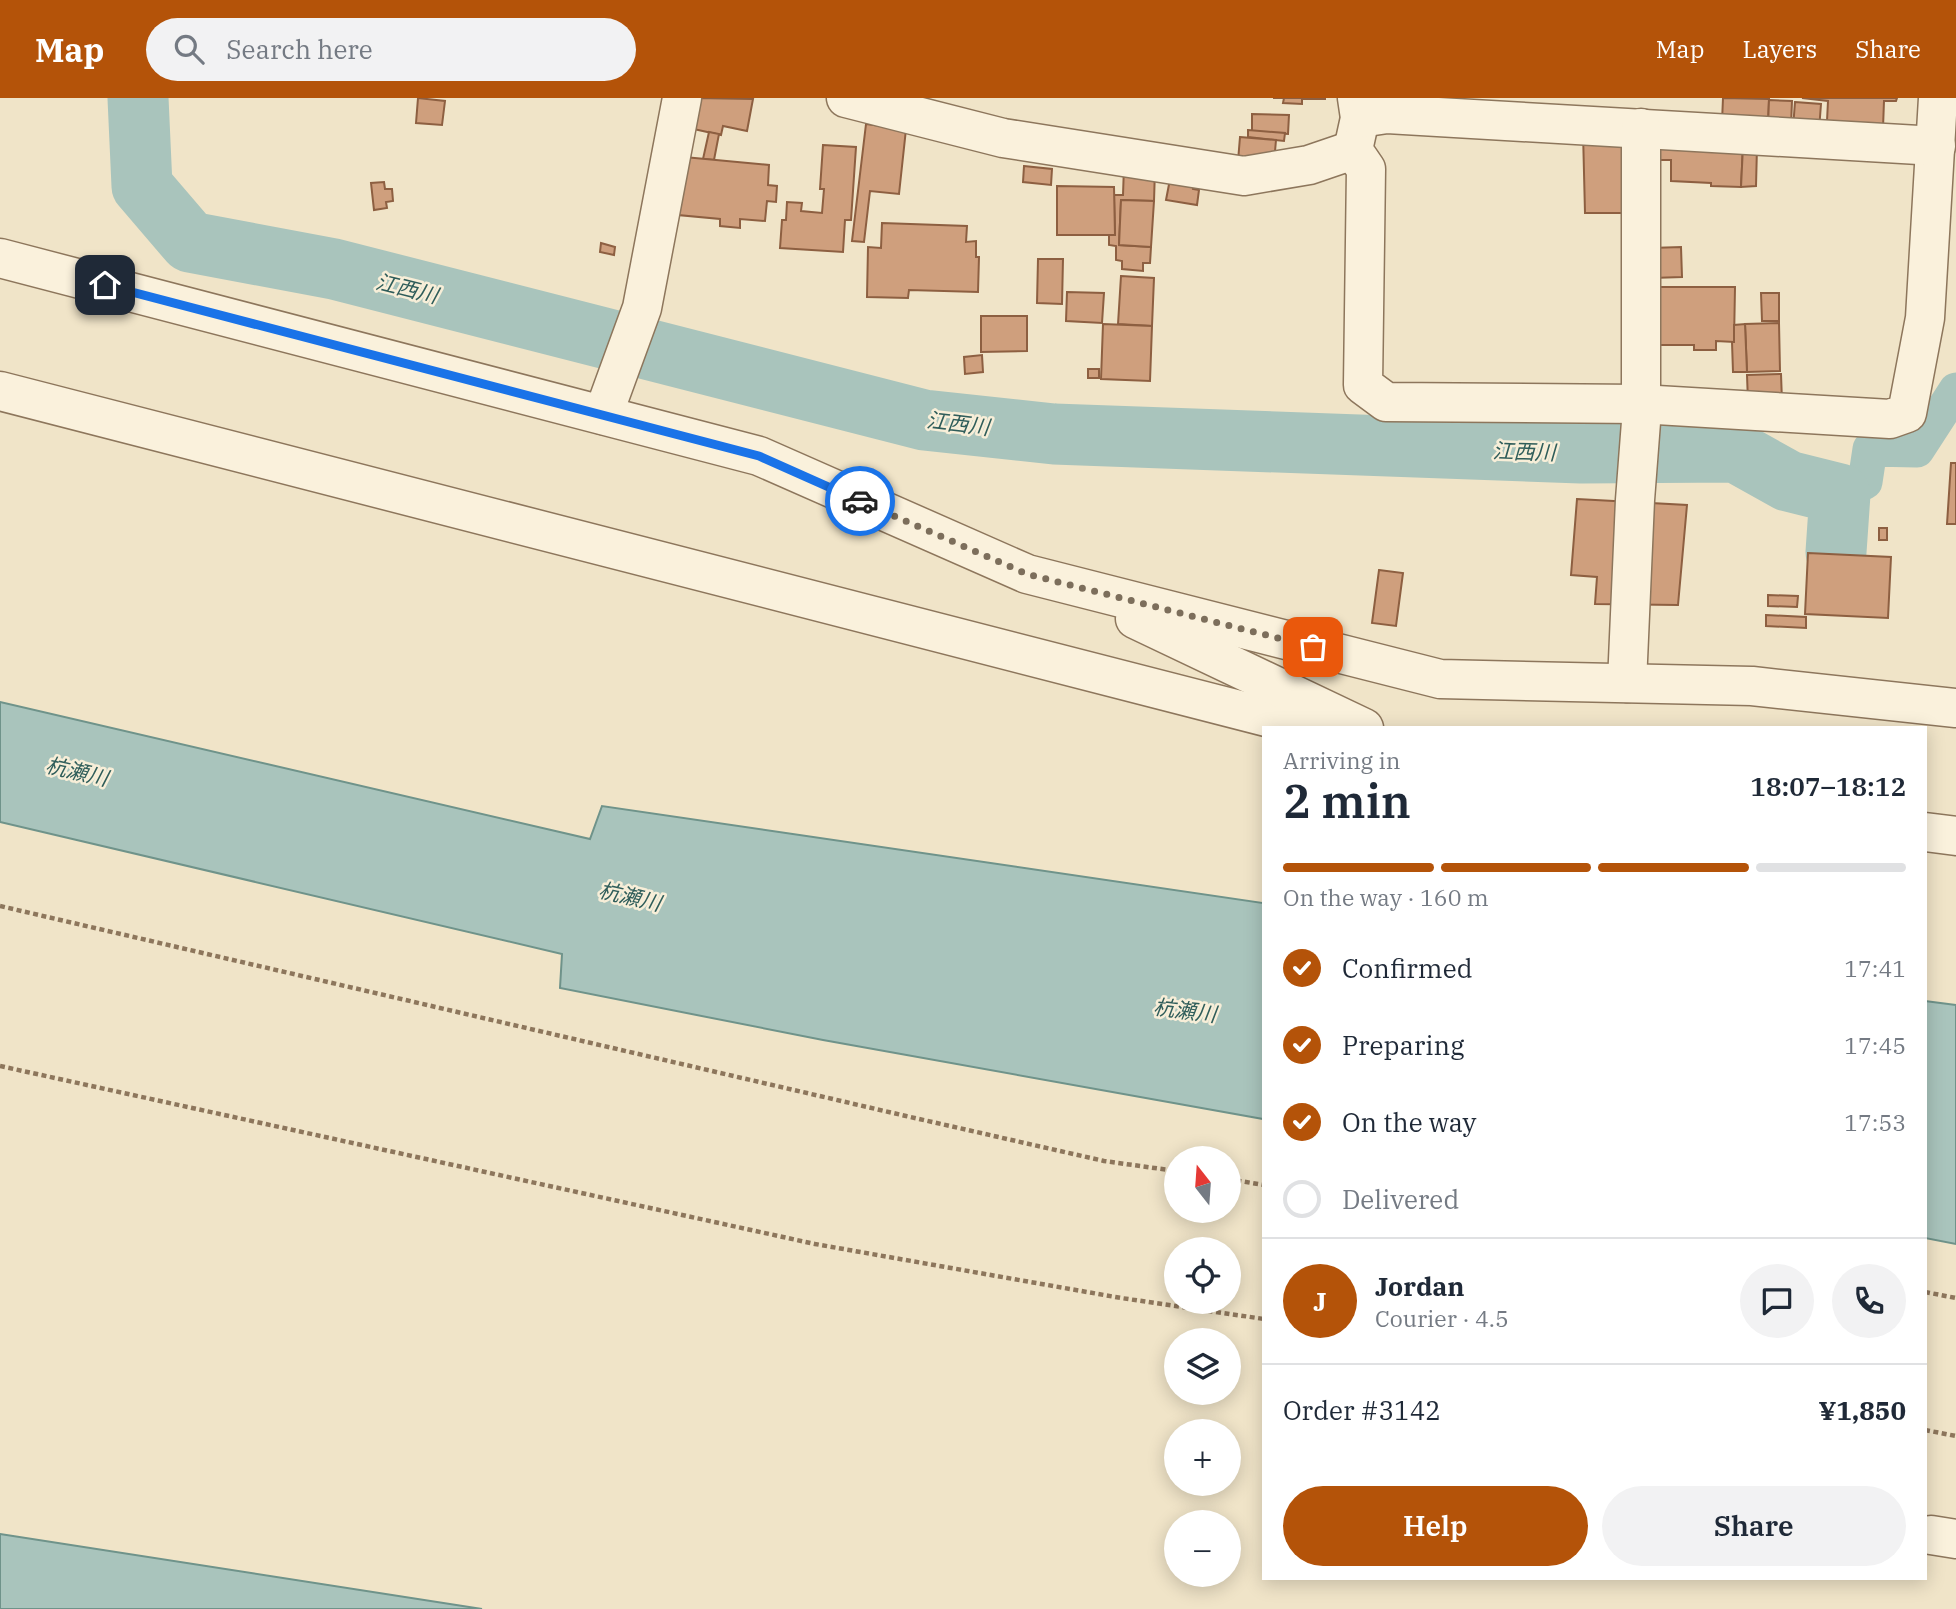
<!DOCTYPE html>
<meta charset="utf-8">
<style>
:root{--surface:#fff;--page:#f2f2f3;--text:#1f2937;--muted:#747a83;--line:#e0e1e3;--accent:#b45309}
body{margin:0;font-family:"IBM Plex Serif","Noto Sans JP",serif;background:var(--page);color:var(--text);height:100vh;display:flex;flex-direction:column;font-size:26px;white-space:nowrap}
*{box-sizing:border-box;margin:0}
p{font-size:23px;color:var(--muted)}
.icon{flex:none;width:38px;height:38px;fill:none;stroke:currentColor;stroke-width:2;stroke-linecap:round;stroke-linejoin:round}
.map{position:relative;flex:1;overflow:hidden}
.side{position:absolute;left:1262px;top:628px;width:665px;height:854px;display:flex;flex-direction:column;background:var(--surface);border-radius:0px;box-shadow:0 4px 18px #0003}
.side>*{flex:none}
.needle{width:46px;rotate:343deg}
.fabs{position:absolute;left:1164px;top:1048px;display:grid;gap:14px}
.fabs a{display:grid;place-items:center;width:77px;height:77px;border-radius:50%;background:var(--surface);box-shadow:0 4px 18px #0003;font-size:35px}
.pin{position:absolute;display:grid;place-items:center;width:60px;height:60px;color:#fff;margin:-30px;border-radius:14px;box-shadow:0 4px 10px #0006}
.courier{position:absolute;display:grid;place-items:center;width:70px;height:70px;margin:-35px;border:5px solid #1a73e8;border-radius:50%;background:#fff;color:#222;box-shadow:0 2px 9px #0007}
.head em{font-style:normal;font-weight:600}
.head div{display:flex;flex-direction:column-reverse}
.head{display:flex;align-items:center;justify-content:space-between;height:119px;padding:0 21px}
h1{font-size:46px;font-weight:600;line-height:52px}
.bar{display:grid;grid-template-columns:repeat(4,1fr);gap:10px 7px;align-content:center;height:84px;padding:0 21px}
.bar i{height:9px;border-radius:5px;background:var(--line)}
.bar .active{background:var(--accent)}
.bar p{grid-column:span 4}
.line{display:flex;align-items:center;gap:18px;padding:0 21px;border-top:2px solid var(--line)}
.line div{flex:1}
.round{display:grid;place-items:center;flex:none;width:74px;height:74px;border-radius:37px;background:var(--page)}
ol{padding:0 21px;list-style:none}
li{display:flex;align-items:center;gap:21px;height:77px}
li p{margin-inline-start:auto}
li .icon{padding:7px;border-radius:50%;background:var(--accent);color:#fff;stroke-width:4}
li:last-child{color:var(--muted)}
li i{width:38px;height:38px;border:4px solid var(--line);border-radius:50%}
.primary-button{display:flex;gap:14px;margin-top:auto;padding:14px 21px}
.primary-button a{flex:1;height:80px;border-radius:42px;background:var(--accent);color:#fff;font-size:28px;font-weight:600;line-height:80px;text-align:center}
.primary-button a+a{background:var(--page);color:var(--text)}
header{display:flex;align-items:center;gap:42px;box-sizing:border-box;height:98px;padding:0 35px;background:var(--accent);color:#fff}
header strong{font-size:33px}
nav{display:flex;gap:38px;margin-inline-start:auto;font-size:24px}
.search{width:490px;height:63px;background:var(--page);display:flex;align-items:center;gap:18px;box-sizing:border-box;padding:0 24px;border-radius:38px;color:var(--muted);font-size:26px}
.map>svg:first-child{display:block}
</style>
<header>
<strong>Map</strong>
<div class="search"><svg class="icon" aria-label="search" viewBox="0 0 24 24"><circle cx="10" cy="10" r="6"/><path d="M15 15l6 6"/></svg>Search here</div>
<nav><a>Map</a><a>Layers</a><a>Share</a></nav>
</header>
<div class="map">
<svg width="1956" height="1511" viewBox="0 0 1956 1511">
<rect width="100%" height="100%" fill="#f0e4c8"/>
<!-- water -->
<g fill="#a9c4bc" stroke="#6f938a" stroke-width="2">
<path d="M0 604 590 741 602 708 1263 805V1021L823 942 560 890 562 856 0 724Z"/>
<path d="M1925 903 1956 907V1146L1925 1140Z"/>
<path d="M0 1436 482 1511H0Z"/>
</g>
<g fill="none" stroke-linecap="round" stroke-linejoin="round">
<!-- canal -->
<path stroke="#a9c4bc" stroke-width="35" d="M1840 396 1865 384 1870 351 1917 352 1956 292"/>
<!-- river -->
<path stroke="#a9c4bc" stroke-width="61" d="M138 0 142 88 190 144 334 171 924 322 1054 336 1581 355 1736 354 1788 383 1840 396 1836 454"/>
</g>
<!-- building -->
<g fill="#cf9f7d" stroke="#8d5f41" stroke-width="2">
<path d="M418 0 445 3 442 27 416 25Z"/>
<path d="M696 0 753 1 747 33 723 28 721 37 689 30Z"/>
<path d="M1273 0H1325V1H1302V6L1283 5 1284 0Z"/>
<path d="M1723 0 1769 1 1768 27 1722 24Z"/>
<path d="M1802 0H1897L1896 3H1884L1883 30 1827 23 1828 3Z"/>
<path d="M1769 2 1792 3 1791 28 1768 27Z"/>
<path d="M1795 4 1821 6 1819 32 1793 30Z"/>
<path d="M1252 16 1289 17 1288 36 1252 34Z"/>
<path d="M866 26 906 31 899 96 870 93 864 144 852 143Z"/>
<path d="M1248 32 1285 35 1284 43 1248 39Z"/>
<path d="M1624 33 1626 115H1585L1583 34Z"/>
<path d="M709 34 719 36 714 62 703 61Z"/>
<path d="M1240 39 1276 42 1274 65 1238 63Z"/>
<path d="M1649 44 1743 48 1741 89 1711 88V85L1671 83V62H1648Z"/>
<path d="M823 47 856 49 851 122H845L843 154 780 150 782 122H786L787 104 802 105 801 113 822 115 824 91H820Z"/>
<path d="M1743 48 1757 49 1756 88 1741 89Z"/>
<path d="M684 59 769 67 768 87 777 88 776 104 767 103 765 123 740 121V130L720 128V121L678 117Z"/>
<path d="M1024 68 1052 71 1051 87 1023 84Z"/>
<path d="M1124 68 1155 71 1154 103 1121 102 1119 147 1151 149 1150 165H1143V173L1122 171V163L1116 162V148L1109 147V137H1115L1114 97H1123Z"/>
<path d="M1171 76 1195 80 1193 91 1199 92 1197 107 1166 102Z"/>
<path d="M384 84 385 91H392L393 103 386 104 387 110 374 112 371 85Z"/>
<path d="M1057 88 1114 89 1115 137H1057Z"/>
<path d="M1121 102 1154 103 1151 149 1119 147Z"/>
<path d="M882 125 967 128 966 144 976 143V159H979L978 194 909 192 908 200 867 199 868 149 881 150Z"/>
<path d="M601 145 615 149 614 157 600 154Z"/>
<path d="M1681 149 1682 179 1652 180 1651 150Z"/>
<path d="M1038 161H1063L1062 206 1037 205Z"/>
<path d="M1121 178 1154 180 1152 228 1118 226Z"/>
<path d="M1654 189H1735L1734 244 1716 243V252H1694V247H1653Z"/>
<path d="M1067 194 1104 195 1102 225 1066 223Z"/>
<path d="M1761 195H1779V223H1762Z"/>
<path d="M981 218H1027V253L981 254Z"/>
<path d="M1779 225 1780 273 1747 274 1745 226Z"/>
<path d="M1103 226 1152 228 1150 283 1101 281Z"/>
<path d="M1745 226 1747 274H1733L1732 244H1734V227Z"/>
<path d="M982 257 983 274 965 276 964 259Z"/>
<rect x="1088" y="271" width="11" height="9"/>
<path d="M1781 276 1782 303 1748 304 1747 277Z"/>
<path d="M1951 365H1956V426H1947Z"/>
<path d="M1577 401 1687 407 1678 507 1595 506 1597 479 1571 477Z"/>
<rect x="1879" y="430" width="8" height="12"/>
<path d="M1808 455 1891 459 1888 520 1805 516Z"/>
<path d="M1379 472 1403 475 1396 528 1372 525Z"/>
<path d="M1768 497 1798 498 1797 509 1768 508Z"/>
<path d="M1766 517 1806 519V530L1766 528Z"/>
</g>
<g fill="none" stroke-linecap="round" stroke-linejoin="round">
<!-- street casing -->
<g stroke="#8d765c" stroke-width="41">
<g id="street">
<path d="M846 0 1003 40 1244 78 1309 67 1353 52"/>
<path d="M1357 0 1360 20 1353 52 1366 71 1363 287 1386 304 1640 306 1890 321 1907 315 1925 220 1938 0"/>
<path d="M1360 20 1387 16 1936 48"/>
<path d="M0 160 759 358 1027 476 1440 581 1752 588 1956 610"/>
<path d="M0 293 1309 630"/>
<path d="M603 317 642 210 682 0"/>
<path d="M1135 521 1364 630"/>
<path d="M1627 585 1635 402 1641 324V30"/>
<path d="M1925 734 1956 738"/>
<path d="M1931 1437 1956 1441"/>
</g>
</g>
<!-- path -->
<g stroke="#8d765c" stroke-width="4.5" stroke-dasharray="5 3.5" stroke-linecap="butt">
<path d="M0 808 906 1018 1104 1063 1176 1073"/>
<path d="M0 968 815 1146 1121 1200 1264 1221"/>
<path d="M1228 1081 1264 1087"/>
<path d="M1925 1194 1956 1200"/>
<path d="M1925 1332 1956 1338"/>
</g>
<!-- street -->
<use href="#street" stroke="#faf1dc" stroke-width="38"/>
</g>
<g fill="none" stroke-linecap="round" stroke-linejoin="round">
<!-- done -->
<path stroke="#7c6e5b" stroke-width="7" stroke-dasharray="0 12.6" d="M860 403 1027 476 1313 549"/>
<!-- route -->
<path stroke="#1a73e8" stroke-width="9" d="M105 187 759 358 860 403"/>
</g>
<g text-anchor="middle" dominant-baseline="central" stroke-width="5" stroke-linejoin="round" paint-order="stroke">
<!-- water labels -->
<g font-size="21" font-style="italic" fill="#2f5d5a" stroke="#f7eed8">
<text transform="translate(407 190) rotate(14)">江西川</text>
<text transform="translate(958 325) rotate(7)">江西川</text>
<text transform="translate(1524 353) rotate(2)">江西川</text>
<text transform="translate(77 673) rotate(13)">杭瀬川</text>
<text transform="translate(630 798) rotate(13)">杭瀬川</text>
<text transform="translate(1185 912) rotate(7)">杭瀬川</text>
</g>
</g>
</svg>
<div class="fabs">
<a><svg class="needle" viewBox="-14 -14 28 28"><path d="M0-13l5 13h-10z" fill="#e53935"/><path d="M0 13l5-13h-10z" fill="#747a83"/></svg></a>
<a><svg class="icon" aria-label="locate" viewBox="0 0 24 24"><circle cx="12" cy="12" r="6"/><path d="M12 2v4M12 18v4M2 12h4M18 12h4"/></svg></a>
<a><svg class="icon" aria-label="layers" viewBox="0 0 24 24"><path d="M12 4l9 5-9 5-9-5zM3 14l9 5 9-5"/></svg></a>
<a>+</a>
<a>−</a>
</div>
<div class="pin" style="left:1313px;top:549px;background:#ea580c"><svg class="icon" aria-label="bag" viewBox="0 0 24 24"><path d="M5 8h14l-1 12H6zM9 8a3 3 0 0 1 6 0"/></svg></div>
<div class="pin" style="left:105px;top:187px;background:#1f2937"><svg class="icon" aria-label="home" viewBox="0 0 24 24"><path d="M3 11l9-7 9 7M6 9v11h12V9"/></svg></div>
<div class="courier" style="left:860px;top:403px"><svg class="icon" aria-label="car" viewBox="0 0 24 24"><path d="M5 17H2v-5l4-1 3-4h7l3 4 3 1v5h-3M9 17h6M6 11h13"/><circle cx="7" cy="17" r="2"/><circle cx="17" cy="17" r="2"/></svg></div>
<section class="side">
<div class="head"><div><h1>2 min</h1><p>Arriving in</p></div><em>18:07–18:12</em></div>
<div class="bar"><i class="active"></i><i class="active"></i><i class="active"></i><i></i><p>On the way · 160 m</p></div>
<ol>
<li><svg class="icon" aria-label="check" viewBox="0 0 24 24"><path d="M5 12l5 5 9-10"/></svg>Confirmed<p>17:41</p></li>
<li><svg class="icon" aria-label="check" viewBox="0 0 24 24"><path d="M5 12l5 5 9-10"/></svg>Preparing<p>17:45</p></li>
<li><svg class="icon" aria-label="check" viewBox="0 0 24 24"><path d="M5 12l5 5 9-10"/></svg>On the way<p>17:53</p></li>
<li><i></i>Delivered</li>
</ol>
<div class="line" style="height:126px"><b class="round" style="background:var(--accent);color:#fff">J</b><div><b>Jordan</b><p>Courier · 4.5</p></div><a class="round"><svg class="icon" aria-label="chat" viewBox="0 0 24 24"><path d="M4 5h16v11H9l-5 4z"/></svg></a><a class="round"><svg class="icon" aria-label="phone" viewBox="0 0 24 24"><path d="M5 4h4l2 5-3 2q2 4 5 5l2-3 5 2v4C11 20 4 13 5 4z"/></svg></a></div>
<div class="line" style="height:91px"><div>Order #3142</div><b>¥1,850</b></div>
<div class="primary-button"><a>Help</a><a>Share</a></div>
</section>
</div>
